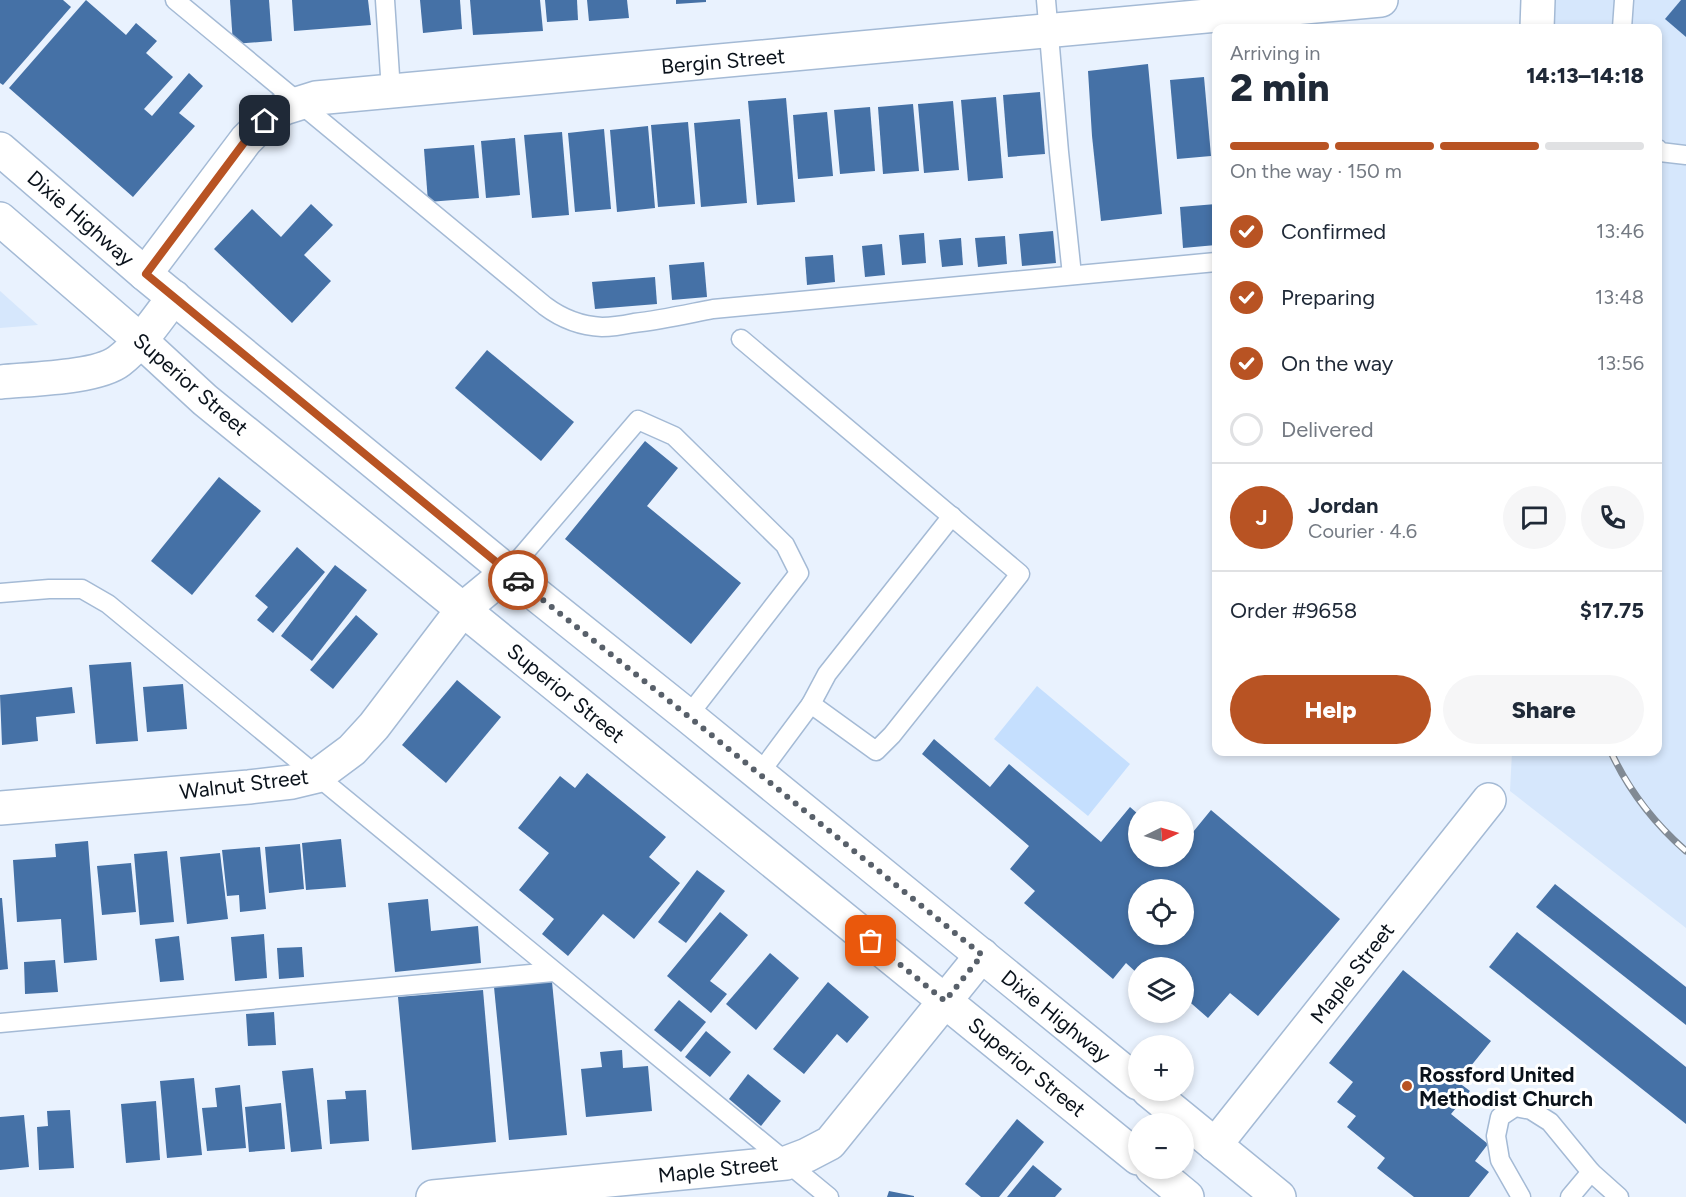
<!DOCTYPE html>
<meta charset="utf-8">
<style>
:root{--surface:#fff;--page:#f6f6f7;--text:#1f2937;--muted:#747a83;--line:#e0e1e3;--accent:#b85323}
body{margin:0;font-family:Figtree,sans-serif;background:var(--page);color:var(--text);height:100vh;display:flex;flex-direction:column;font-size:22px;white-space:nowrap}
*{box-sizing:border-box;margin:0}
p{font-size:20px;color:var(--muted)}
.icon{flex:none;width:33px;height:33px;fill:none;stroke:currentColor;stroke-width:2;stroke-linecap:round;stroke-linejoin:round}
.map{position:relative;flex:1;overflow:hidden}
.side{position:absolute;left:1212px;top:24px;width:450px;height:732px;display:flex;flex-direction:column;background:var(--surface);border-radius:12px;box-shadow:0 3px 9px #0003}
.side>*{flex:none}
.needle{width:39px;rotate:85deg}
.buttons{position:absolute;left:1128px;top:801px;display:grid;gap:12px}
.buttons a{display:grid;place-items:center;width:66px;height:66px;border-radius:50%;background:var(--surface);box-shadow:0 3px 9px #0003;font-size:30px}
.pin{position:absolute;display:grid;place-items:center;width:51px;height:51px;color:#fff;margin:-26px;border-radius:12px;box-shadow:0 3px 9px #0006}
.courier{position:absolute;display:grid;place-items:center;width:60px;height:60px;margin:-30px;border:4px solid #b85323;border-radius:50%;background:#fff;color:#222;box-shadow:0 2px 8px #0007}
.headline em{font-style:normal;font-weight:800}
.headline div{display:flex;flex-direction:column-reverse}
.headline{display:flex;align-items:center;justify-content:space-between;height:102px;padding:0 18px}
h1{font-size:39px;font-weight:800;line-height:45px}
.bar{display:grid;grid-template-columns:repeat(4,1fr);gap:9px 6px;align-content:center;height:72px;padding:0 18px}
.bar i{height:8px;border-radius:4px;background:var(--line)}
.bar .current{background:var(--accent)}
.bar p{grid-column:span 4}
.line{display:flex;align-items:center;gap:15px;padding:0 18px;border-top:2px solid var(--line)}
.line div{flex:1}
.round{display:grid;place-items:center;flex:none;width:63px;height:63px;border-radius:32px;background:var(--page)}
ol{padding:0 18px;list-style:none}
li{display:flex;align-items:center;gap:18px;height:66px}
li p{margin-inline-start:auto}
li .icon{padding:6px;border-radius:50%;background:var(--accent);color:#fff;stroke-width:4}
li:last-child{color:var(--muted)}
li i{width:33px;height:33px;border:3px solid var(--line);border-radius:50%}
.primary-button{display:flex;gap:12px;margin-top:auto;padding:12px 18px}
.primary-button a{flex:1;height:69px;border-radius:36px;background:var(--accent);color:#fff;font-size:24px;font-weight:800;line-height:69px;text-align:center}
.primary-button a+a{background:var(--page);color:var(--text)}
.map>svg:first-child{display:block}
</style>
<div class="map">
<svg width="1686" height="1197" viewBox="0 0 1686 1197">
<rect width="100%" height="100%" fill="#e9f2fe"/>
<!-- built -->
<g fill="#d6e7fc">
<path d="M1546 0H1686V928L1510 791 1512 752H1658V28H1545Z"/>
<path d="M0 291 38 325 0 328Z"/>
</g>
<!-- green -->
<path fill="#c5dffe" d="M1037 686 1130 764 1088 816 994 739Z"/>
<!-- building -->
<g fill="#4571a6" fill-rule="evenodd">
<path d="M0 0H63L71 7 3 85 0 83Z"/>
<path d="M86 0 126 35 136 23 157 41 146 53 173 77 144 109 152 116 189 73 203 86 179 113 195 126 133 197 9 88Z"/>
<path d="M230 0H269L272 41 233 44Z"/>
<path d="M292 0H368L371 25 294 31Z"/>
<path d="M420 0H460L462 29 423 33Z"/>
<path d="M470 0H540L543 31 473 35Z"/>
<path d="M545 0H577L578 20 547 22Z"/>
<path d="M587 0H627L629 18 589 21Z"/>
<path d="M676 0H706V2L676 4Z"/>
<path d="M1681 0H1686V37L1665 19Z"/>
<path d="M1148 64 1162 214 1101 221 1092 136 1088 71Z"/>
<path d="M1204 77 1211 156 1177 159 1170 80Z"/>
<path d="M1212 77H1216V114H1215Z"/>
<path d="M1040 92 1045 154 1008 157 1003 95Z"/>
<path d="M996 97 1003 178 968 181 961 100Z"/>
<path d="M786 98 795 202 757 205 748 101Z"/>
<path d="M953 101 959 170 924 173 918 104Z"/>
<path d="M913 104 919 171 883 174 878 107Z"/>
<path d="M870 107 875 171 840 174 834 110Z"/>
<path d="M827 112 833 176 798 179 793 115Z"/>
<path d="M740 119 747 203 701 207 694 123Z"/>
<path d="M688 122 695 204 658 207 651 125Z"/>
<path d="M648 126 655 208 617 212 610 130Z"/>
<path d="M604 129 611 209 575 212 568 133Z"/>
<path d="M562 132 569 215 532 218 524 135Z"/>
<path d="M515 138 520 195 486 198 481 141Z"/>
<path d="M474 145 479 198 428 202 424 149Z"/>
<path d="M311 204 333 225 304 255 331 281 292 323 214 249 252 209 281 237Z"/>
<path d="M1216 204V245L1183 248 1180 207Z"/>
<path d="M1053 231 1056 263 1022 266 1019 234Z"/>
<path d="M924 233 926 263 902 265 899 235Z"/>
<path d="M1005 236 1007 264 978 267 975 238Z"/>
<path d="M961 238 963 265 942 267 939 240Z"/>
<path d="M882 244 885 275 865 277 862 246Z"/>
<path d="M833 255 835 282 807 285 805 257Z"/>
<path d="M704 262 707 297 672 300 669 265Z"/>
<path d="M655 277 657 304 595 309 592 282Z"/>
<path d="M487 350 574 422 541 461 455 388Z"/>
<path d="M645 441 678 468 647 506 741 583 691 644 565 539Z"/>
<path d="M219 477 261 511 192 595 151 561Z"/>
<path d="M297 547 325 572 273 633 257 620 268 607 255 596Z"/>
<path d="M335 565 367 590 312 661 281 636Z"/>
<path d="M356 615 378 634 333 689 310 670Z"/>
<path d="M131 662 138 741 96 744 89 665Z"/>
<path d="M457 680 501 717 446 783 402 745Z"/>
<path d="M183 684 187 729 147 732 143 687Z"/>
<path d="M72 687 75 713 36 717 38 741 2 745 0 695Z"/>
<path d="M934 739 990 787 1009 764 1101 842 1130 807 1138 814V856H1184V843L1211 810 1340 919 1258 1016 1230 993 1208 1018 1184 997V968H1138V974L1126 963 1113 979 1024 903 1035 891 1010 869 1029 846 922 754ZM1138 890H1184V934H1138Z"/>
<path d="M587 773 666 837 649 857 680 883 634 939 603 914 568 956 542 934 554 919 519 890 549 853 518 828 560 776 575 788Z"/>
<path d="M341 839 346 887 306 890 302 843Z"/>
<path d="M88 841 97 960 64 963 61 919 17 922 13 860 56 857 55 844Z"/>
<path d="M300 844 304 889 269 893 265 847Z"/>
<path d="M260 847 266 909 240 912 239 895 227 896 222 850Z"/>
<path d="M167 851 174 922 140 925 134 854Z"/>
<path d="M220 853 228 919 187 924 180 857Z"/>
<path d="M131 863 136 912 102 915 97 866Z"/>
<path d="M697 870 725 891 686 943 658 922Z"/>
<path d="M1555 884 1686 987V1025L1536 907Z"/>
<path d="M0 898H2L8 969 0 970Z"/>
<path d="M428 899 431 931 478 926 481 963 395 972 388 903Z"/>
<path d="M720 912 748 935 710 981 727 994 711 1013 667 976Z"/>
<path d="M1517 932 1686 1067V1124L1489 967Z"/>
<path d="M264 934 267 978 235 981 231 937Z"/>
<path d="M179 936 184 980 160 982 155 939Z"/>
<path d="M302 947 304 977 279 979 277 948Z"/>
<path d="M770 953 799 978 756 1030 726 1004Z"/>
<path d="M55 960 58 992 25 994 24 962Z"/>
<path d="M1403 970 1491 1041 1458 1082 1470 1091 1451 1114 1488 1144 1475 1161 1489 1172 1469 1197H1414L1377 1168 1385 1158 1347 1127 1356 1116 1337 1102 1353 1082 1329 1063Z"/>
<path d="M552 982 567 1135 509 1140 494 987Z"/>
<path d="M828 982 869 1017 847 1043 837 1034 804 1074 773 1049Z"/>
<path d="M483 990 496 1142 412 1150 398 997Z"/>
<path d="M679 1000 706 1022 681 1052 654 1030Z"/>
<path d="M274 1012 276 1045 248 1046 246 1014Z"/>
<path d="M706 1031 731 1052 710 1077 685 1057Z"/>
<path d="M622 1050 623 1068 648 1066 652 1111 586 1117 581 1069 602 1067 600 1052Z"/>
<path d="M313 1068 322 1149 291 1152 282 1071Z"/>
<path d="M748 1074 781 1101 761 1126 729 1099Z"/>
<path d="M194 1078 202 1155 167 1158 160 1081Z"/>
<path d="M240 1085 246 1148 207 1151 202 1108 217 1107 215 1088Z"/>
<path d="M366 1090 369 1141 330 1144 327 1100 346 1099 345 1091Z"/>
<path d="M156 1101 160 1160 126 1163 121 1104Z"/>
<path d="M281 1103 285 1149 249 1152 245 1107Z"/>
<path d="M70 1110 74 1168 39 1170 37 1127 48 1126 47 1111Z"/>
<path d="M24 1115 29 1167 0 1170V1117Z"/>
<path d="M1017 1119 1044 1142 999 1197H981L965 1184Z"/>
<path d="M1033 1165 1062 1189 1055 1197H1007Z"/>
<path d="M889 1191 914 1196V1197H887Z"/>
</g>
<g fill="none" stroke-linecap="round" stroke-linejoin="round">
<!-- service casing -->
<g stroke="#a4bad5" stroke-width="21">
<g id="service">
<path d="M175 0 545 306C561 318 581 326 602 327 612 327 624 325 634 323 661 320 687 314 713 309L1216 262"/>
<path d="M385 0 391 91"/>
<path d="M1046 0 1059 152 1072 275"/>
<path d="M1622 28 1624 0"/>
<path d="M1658 149 1660 152 1686 155"/>
<path d="M741 339 1020 574 892 735 876 751 811 704 759 774"/>
<path d="M508 572 638 420 674 436 785 545 799 573 688 716"/>
<path d="M0 593 49 589H82L108 604 829 1197"/>
<path d="M811 704 827 674 952 516"/>
<path d="M0 1023 553 972"/>
<path d="M1521 1197 1500 1160 1496 1136 1500 1117 1515 1107 1531 1110 1550 1122 1591 1172"/>
<path d="M1570 1197 1591 1172 1619 1197"/>
</g>
</g>
<!-- minor casing -->
<g stroke="#a4bad5" stroke-width="36">
<g id="minor">
<path d="M1537 28 1538 0"/>
<path d="M145 274 246 140 265 121 284 108 316 98 1381 0"/>
<path d="M0 808 249 787 292 782 317 776 352 750 374 726 463 609 508 572"/>
<path d="M1215 1145 1489 800"/>
<path d="M433 1197 786 1163 807 1155 830 1143 982 955"/>
</g>
</g>
<!-- tertiary casing -->
<g stroke="#a4bad5" stroke-width="36">
<path id="tertiary" d="M0 382C29 379 97 378 119 361 141 344 157 319 174 297"/>
</g>
<!-- secondary casing -->
<g stroke="#a4bad5" stroke-width="36">
<g id="secondary">
<path d="M0 149 145 274 508 572 688 716 1138 1083"/>
<path d="M0 219 140 340 205 400 1138 1158"/>
<path d="M1148 1090 1279 1197"/>
<path d="M1152 1168 1187 1197"/>
</g>
</g>
<!-- service -->
<use href="#service" stroke="#fff" stroke-width="18"/>
<!-- minor -->
<use href="#minor" stroke="#fff" stroke-width="33"/>
<!-- tertiary -->
<use href="#tertiary" stroke="#fff" stroke-width="33"/>
<!-- secondary -->
<use href="#secondary" stroke="#fff" stroke-width="33"/>
<!-- rail casing -->
<g stroke="#818a94" stroke-width="7">
<path id="rail" d="M1611 752C1628 789 1655 824 1686 851"/>
</g>
<!-- rail -->
<use href="#rail" stroke="#fff" stroke-width="4.5" stroke-dasharray="14" stroke-linecap="butt"/>
</g>
<g fill="none" stroke-linecap="round" stroke-linejoin="round">
<!-- done -->
<path stroke="#58606a" stroke-width="6" stroke-dasharray="0 10.8" d="M518 580 688 716 982 955 945 1001 871 941"/>
<!-- route -->
<path stroke="#b85323" stroke-width="8" d="M265 121 246 140 146 274 518 580"/>
</g>
<!-- markers -->
<circle fill="#b85323" stroke="#fff" stroke-width="2" cx="1407" cy="1086" r="6"/>
<g text-anchor="middle" dominant-baseline="central" stroke-width="6" stroke-linejoin="round" paint-order="stroke">
<!-- street labels -->
<g font-size="21" fill="#0a121b" stroke="#fff">
<text transform="translate(723 61) rotate(-5)">Bergin Street</text>
<text transform="translate(81 218) rotate(41)">Dixie Highway</text>
<text transform="translate(191 384) rotate(41)">Superior Street</text>
<text transform="translate(566 693) rotate(39)">Superior Street</text>
<text transform="translate(244 784) rotate(-7)">Walnut Street</text>
<text transform="translate(1352 973) rotate(-52)">Maple Street</text>
<text transform="translate(1056 1016) rotate(39)">Dixie Highway</text>
<text transform="translate(1027 1067) rotate(39)">Superior Street</text>
<text transform="translate(718 1169) rotate(-6)">Maple Street</text>
</g>
<!-- poi labels -->
<g font-size="21" font-weight="bold" fill="#0a121b" stroke="#fff" text-anchor="start">
<text x="1419" y="1074">Rossford United<tspan x="1419" dy="24">Methodist Church</tspan></text>
</g>
</g>
</svg>
<div class="buttons">
<a><svg class="needle" viewBox="-14 -14 28 28"><path d="M0-13l5 13h-10z" fill="#e53935"/><path d="M0 13l5-13h-10z" fill="#747a83"/></svg></a>
<a><svg class="icon" aria-label="locate" viewBox="0 0 24 24"><circle cx="12" cy="12" r="6"/><path d="M12 2v4M12 18v4M2 12h4M18 12h4"/></svg></a>
<a><svg class="icon" aria-label="layers" viewBox="0 0 24 24"><path d="M12 4l9 5-9 5-9-5zM3 14l9 5 9-5"/></svg></a>
<a>+</a>
<a>−</a>
</div>
<div class="pin" style="left:871px;top:941px;background:#ea580c"><svg class="icon" aria-label="bag" viewBox="0 0 24 24"><path d="M5 8h14l-1 12H6zM9 8a3 3 0 0 1 6 0"/></svg></div>
<div class="pin" style="left:265px;top:121px;background:#1f2937"><svg class="icon" aria-label="home" viewBox="0 0 24 24"><path d="M3 11l9-7 9 7M6 9v11h12V9"/></svg></div>
<div class="courier" style="left:518px;top:580px"><svg class="icon" aria-label="car" viewBox="0 0 24 24"><path d="M5 17H2v-5l4-1 3-4h7l3 4 3 1v5h-3M9 17h6M6 11h13"/><circle cx="7" cy="17" r="2"/><circle cx="17" cy="17" r="2"/></svg></div>
<section class="side">
<div class="headline"><div><h1>2 min</h1><p>Arriving in</p></div><em>14:13–14:18</em></div>
<div class="bar"><i class="current"></i><i class="current"></i><i class="current"></i><i></i><p>On the way · 150 m</p></div>
<ol>
<li><svg class="icon" aria-label="check" viewBox="0 0 24 24"><path d="M5 12l5 5 9-10"/></svg>Confirmed<p>13:46</p></li>
<li><svg class="icon" aria-label="check" viewBox="0 0 24 24"><path d="M5 12l5 5 9-10"/></svg>Preparing<p>13:48</p></li>
<li><svg class="icon" aria-label="check" viewBox="0 0 24 24"><path d="M5 12l5 5 9-10"/></svg>On the way<p>13:56</p></li>
<li><i></i>Delivered</li>
</ol>
<div class="line" style="height:108px"><b class="round" style="background:var(--accent);color:#fff">J</b><div><b>Jordan</b><p>Courier · 4.6</p></div><a class="round"><svg class="icon" aria-label="chat" viewBox="0 0 24 24"><path d="M4 5h16v11H9l-5 4z"/></svg></a><a class="round"><svg class="icon" aria-label="phone" viewBox="0 0 24 24"><path d="M5 4h4l2 5-3 2q2 4 5 5l2-3 5 2v4C11 20 4 13 5 4z"/></svg></a></div>
<div class="line" style="height:78px"><div>Order #9658</div><b>$17.75</b></div>
<div class="primary-button"><a>Help</a><a>Share</a></div>
</section>
</div>
